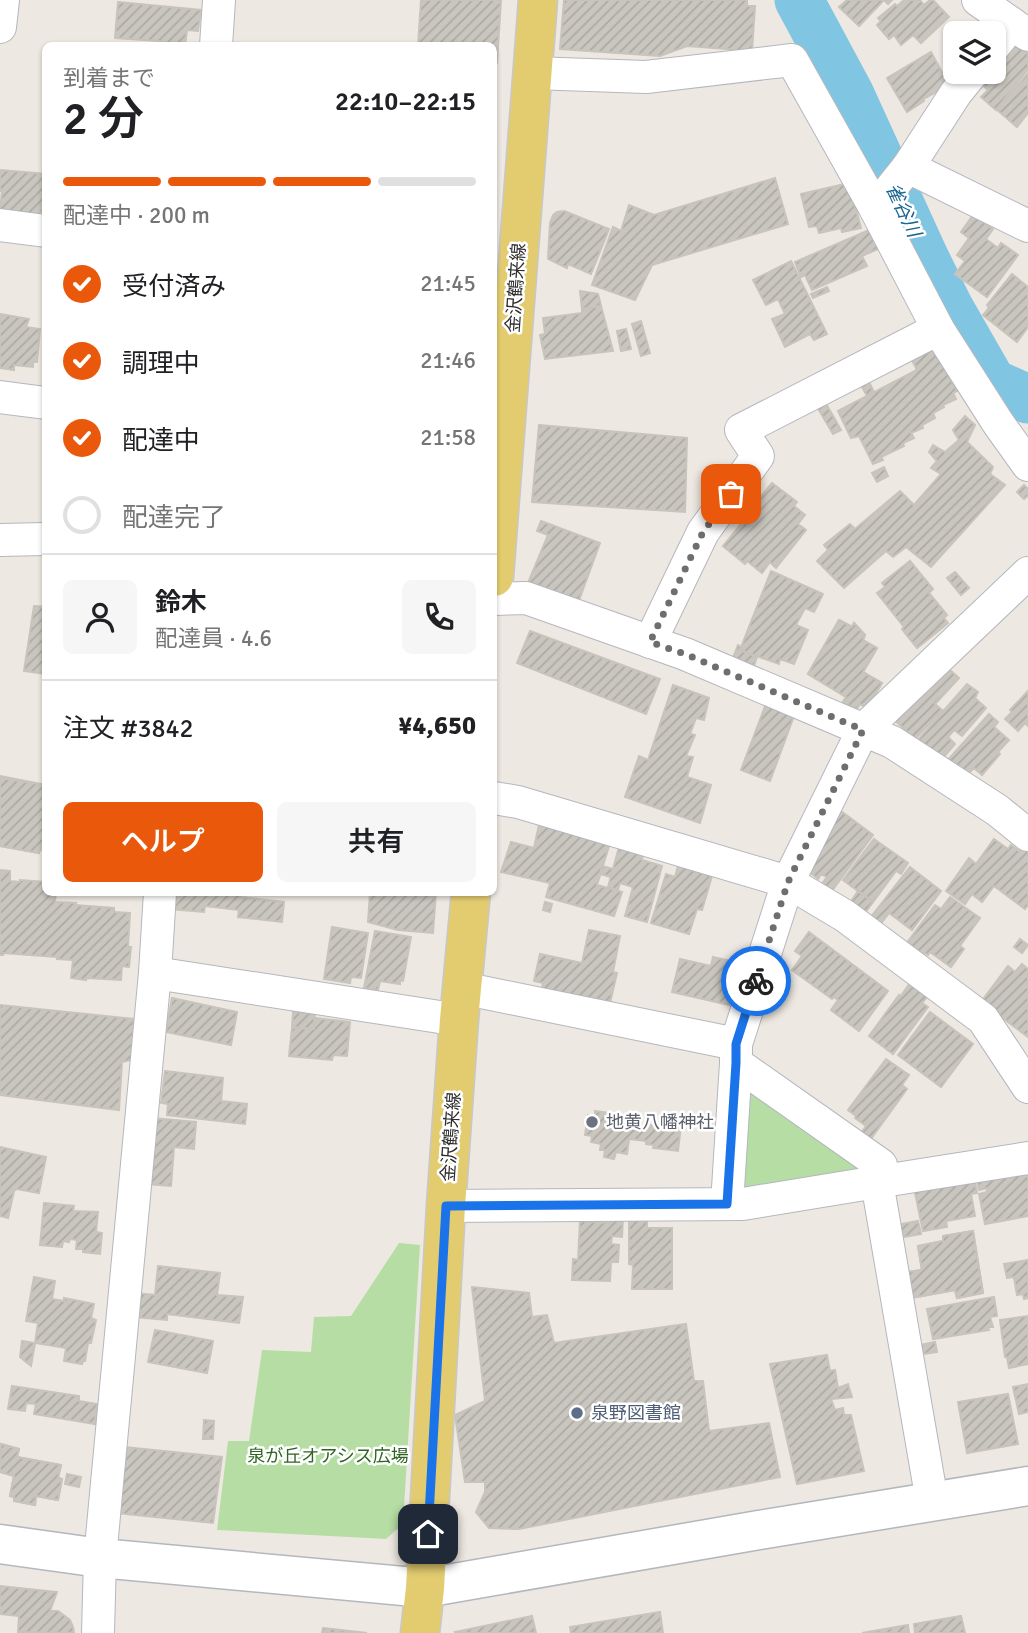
<!DOCTYPE html>
<html lang="ja">
<meta charset="utf-8">
<style>
:root{--surface:#fff;--page:#f6f6f6;--text:#202124;--muted:#757577;--line:#e0e0e0;--accent:#ea580c}
body{margin:0;font-family:Signika,"Noto Sans JP",sans-serif;background:var(--page);color:var(--text);height:100vh;display:flex;flex-direction:column;font-size:26px;white-space:nowrap}
*{box-sizing:border-box;margin:0}
p{font-size:23px;color:var(--muted)}
.icon{flex:none;width:38px;height:38px;fill:none;stroke:currentColor;stroke-width:2;stroke-linecap:round;stroke-linejoin:round}
.map{position:relative;flex:1;overflow:hidden}
.details{position:absolute;left:42px;top:42px;width:455px;height:854px;display:flex;flex-direction:column;background:var(--surface);border-radius:10px;box-shadow:0 2px 5px #0004}
.details>*{flex:none}
.fabs{position:absolute;left:943px;top:21px;display:grid;gap:14px}
.fabs a{display:grid;place-items:center;width:63px;height:63px;border-radius:10px;background:var(--surface);box-shadow:0 2px 5px #0004;font-size:35px}
.pin{position:absolute;display:grid;place-items:center;width:60px;height:60px;color:#fff;margin:-30px;border-radius:14px;box-shadow:0 4px 10px #0006}
.courier{position:absolute;display:grid;place-items:center;width:70px;height:70px;margin:-35px;border:5px solid #1a73e8;border-radius:50%;background:#fff;color:#222;box-shadow:0 2px 9px #0007}
.summary em{font-style:normal;font-weight:600}
.summary div{display:flex;flex-direction:column-reverse}
.summary{display:flex;align-items:center;justify-content:space-between;height:119px;padding:0 21px}
h1{font-size:46px;font-weight:600;line-height:52px}
.bar{display:grid;grid-template-columns:repeat(4,1fr);gap:10px 7px;align-content:center;height:84px;padding:0 21px}
.bar i{height:9px;border-radius:5px;background:var(--line)}
.bar .selected{background:var(--accent)}
.bar p{grid-column:span 4}
.line{display:flex;align-items:center;gap:18px;padding:0 21px;border-top:2px solid var(--line)}
.line div{flex:1}
.round{display:grid;place-items:center;flex:none;width:74px;height:74px;border-radius:10px;background:var(--page)}
ol{padding:0 21px;list-style:none}
li{display:flex;align-items:center;gap:21px;height:77px}
li p{margin-inline-start:auto}
li .icon{padding:7px;border-radius:50%;background:var(--accent);color:#fff;stroke-width:4}
li:last-child{color:var(--muted)}
li i{width:38px;height:38px;border:4px solid var(--line);border-radius:50%}
.primary-button{display:flex;gap:14px;margin-top:auto;padding:14px 21px}
.primary-button a{flex:1;height:80px;border-radius:10px;background:var(--accent);color:#fff;font-size:28px;font-weight:600;line-height:80px;text-align:center}
.primary-button a+a{background:var(--page);color:var(--text)}
.map>svg:first-child{display:block}
</style>
<div class="map">
<svg width="1028" height="1633" viewBox="0 0 1028 1633">
<defs>
<pattern id="building-hatch" width="6" height="6" patternUnits="userSpaceOnUse" patternTransform="scale(1.75)"><rect width="6" height="6" fill="#c9c6bf"/><path d="M-1 1l2-2M0 6l6-6M5 7l2-2" fill="none" stroke="#adaaa4"/></pattern>
</defs>
<rect width="100%" height="100%" fill="#ede8e1"/>
<!-- park -->
<g fill="#b6dda4">
<path d="M741 1084 862 1161 859 1173 742 1192Z"/>
<path d="M399 1243 420 1245 403 1524 386 1539 217 1530 228 1441H249L262 1350 311 1352 314 1317 351 1316Z"/>
</g>
<g fill="none" stroke-linecap="round" stroke-linejoin="round">
<!-- river -->
<path stroke="#80c6e3" stroke-width="49" d="M799 0 849 93 923 255 949 308 992 383 1028 399"/>
</g>
<!-- building -->
<g fill="url(#building-hatch)" stroke="#c8c4bb" stroke-width="2">
<path d="M421 0H501L497 63H494V46H418Z"/>
<path d="M564 0H747V6H755L752 51 687 46 660 56 560 49Z"/>
<path d="M847 0H892L888 4 884 0 859 26 839 7Z"/>
<path d="M904 0H920L924 5 930 0H933L949 17 921 43 913 35 901 45 894 35 889 39 877 25 881 21 878 18 895 4 897 6Z"/>
<path d="M118 2 201 10 198 31 187 30 185 46H159V41L115 38Z"/>
<path d="M1015 41 1028 50V69L996 110 981 97 988 90 978 81 986 72H994V62Z"/>
<path d="M931 52 949 85 923 99 924 101 907 112 887 78Z"/>
<path d="M1028 73V113L1017 127 997 110Z"/>
<path d="M0 170 46 174V207H43L42 212H39V215L0 210 2 191H0Z"/>
<path d="M775 178 788 224 652 265 635 300 592 285 613 227 621 231 629 205 654 215Z"/>
<path d="M849 183 861 228 842 232 841 228 819 233 817 226 809 227 801 194Z"/>
<path d="M564 211 609 229 591 274 568 264 567 268 548 259 550 223 553 215 557 212Z"/>
<path d="M973 215 993 229 986 239 998 248 1001 243 1018 255 987 297 955 274 965 261 957 255 969 238 961 232Z"/>
<path d="M869 230 878 249 862 256 867 266 812 290 805 275 801 277 795 262Z"/>
<path d="M791 261 827 334 814 340 810 334 785 347 772 319 785 314 778 299 766 305 753 280Z"/>
<path d="M1012 274 1028 287V327L1017 342 983 315 989 308 987 305Z"/>
<path d="M827 287 829 291 813 298 811 294Z"/>
<path d="M580 291 598 294 601 306 582 309Z"/>
<path d="M601 306 613 351 545 359 540 335 545 334 543 318 582 313V309Z"/>
<path d="M0 314 29 319 26 327 40 329 37 362H33V367L14 365V370L0 368Z"/>
<path d="M641 321 650 353 641 356 632 324Z"/>
<path d="M626 329 631 349 621 351 617 331Z"/>
<path d="M932 343 957 391 953 393 956 399 943 405 944 407 933 413 935 418 922 425 923 428 911 433 914 438 903 443 904 446 881 457 883 460 873 464 859 436 851 438 838 411 917 370 909 354Z"/>
<path d="M866 376 874 392 867 396 858 380Z"/>
<path d="M824 400 841 430 833 434 816 405Z"/>
<path d="M965 416 975 425 967 442 993 467 990 474 1005 485 931 567 906 547 893 557 886 551 844 588 817 561 828 550 824 545 850 524 855 529 900 491 914 505 941 474 931 468 937 461 929 452 933 445 945 452 959 440 953 430Z"/>
<path d="M539 425 687 438 685 512 532 502Z"/>
<path d="M884 467 888 476 877 482 872 473Z"/>
<path d="M772 483 797 502 794 506 805 515 798 524 806 530 776 568 770 562 762 573 747 561 745 564 723 546 741 524 739 523Z"/>
<path d="M1024 485 1028 489V496L1024 499 1017 492Z"/>
<path d="M541 521 600 543 578 603 528 583 548 535 537 531Z"/>
<path d="M910 561 933 589 929 593 947 615 944 618 948 623 917 648 902 629 904 627 877 593 885 587 882 583Z"/>
<path d="M771 571 823 594 814 612 805 608 796 625 808 630 794 664 780 659 779 664 740 650Z"/>
<path d="M955 572 969 588 961 595 947 578Z"/>
<path d="M34 606 46 607V674L24 671Z"/>
<path d="M839 620 852 627 854 623 865 635 863 640 877 648 863 672 882 683 867 708 860 704 856 710 843 702 846 697 808 674Z"/>
<path d="M839 620 852 627 854 623 865 635 863 640 877 648 863 672 882 683 867 708 860 704 856 710 843 702 846 697 808 674Z"/>
<path d="M530 631 660 679 646 714 517 663Z"/>
<path d="M738 645 741 647 740 650 757 657 752 671 731 663Z"/>
<path d="M940 661 959 678 935 704 942 710 915 739 890 716Z"/>
<path d="M967 684 978 692 975 698 986 708 962 736 954 730 948 737 955 744 942 759 916 742Z"/>
<path d="M673 685 709 698 704 720 696 718 690 734 695 735 686 756 693 757 687 777 711 785 700 823 625 797 639 756 648 760Z"/>
<path d="M1028 691V726L1025 723 1018 731 1005 719 1012 712 1010 710Z"/>
<path d="M767 701 794 716 770 781 741 770Z"/>
<path d="M989 714 998 722 994 727 1009 740 998 752 1000 754 982 775 974 768 965 777 947 761Z"/>
<path d="M0 776 46 785V849L41 848 39 853 0 846Z"/>
<path d="M0 778 46 785V849L39 850V853L0 846Z"/>
<path d="M837 808 873 835 831 892 821 885 827 877 821 874 818 879 807 870Z"/>
<path d="M540 820 611 840 597 885 622 892 614 916 546 897 550 883 501 872 511 842 534 848Z"/>
<path d="M874 839 908 863 901 874 896 871 873 902 843 880Z"/>
<path d="M994 839 1008 849 1011 845 1019 851 1022 847 1028 852V905L1025 909 994 886 982 902 972 894 965 904 946 891 969 858 976 864Z"/>
<path d="M619 847 643 854 642 860 662 866 647 922 625 916 633 887 620 883 618 890 608 887Z"/>
<path d="M602 866 613 869 611 877 600 874Z"/>
<path d="M678 866 712 876 702 910 697 909 689 934 651 923 666 874 675 877Z"/>
<path d="M910 867 941 891 912 930 889 913 877 929 867 922Z"/>
<path d="M0 870 10 871V881L20 882V880L46 882V892H56L55 902 76 903 75 905 114 908V912L130 913 128 947H131L129 967 122 966 121 980 86 978V980L71 978 73 960 57 959V957L3 953V955H0Z"/>
<path d="M858 891 873 902 862 917 848 906Z"/>
<path d="M177 892H241L240 897 284 902 282 922 238 917 239 910 205 906 204 912 170 909 172 896 176 897Z"/>
<path d="M370 892H436L433 933 398 930 368 922Z"/>
<path d="M950 897 980 918 960 946 964 949 951 967 930 952 928 955 925 953 920 960 903 948 935 905 941 909Z"/>
<path d="M545 902 552 904 550 912 543 910Z"/>
<path d="M332 927 368 933 361 978 351 977 350 983 324 979Z"/>
<path d="M589 930 620 936 613 972 617 973 610 1003 542 989 543 983 534 981 540 954 582 963Z"/>
<path d="M375 931 411 937 403 981 400 980V984L380 981 378 990 364 988Z"/>
<path d="M809 932 888 991 859 1031 831 1010 838 1000 834 997 832 999 792 970 802 956 795 951Z"/>
<path d="M1020 939 1028 945 1022 953 1014 947Z"/>
<path d="M713 957 745 964 738 991 732 989 729 1005 672 992 680 959 711 966Z"/>
<path d="M1022 964 1028 969V1037L981 1002 1008 966 1015 972Z"/>
<path d="M910 983 927 997 922 1003 928 1007 893 1054 869 1036 899 995 900 997Z"/>
<path d="M172 998 237 1012 231 1045 166 1032Z"/>
<path d="M0 1005 134 1019 131 1060 122 1062 119 1110 0 1095Z"/>
<path d="M293 1012 315 1014 313 1029 292 1027Z"/>
<path d="M930 1012 973 1044 941 1087 898 1055Z"/>
<path d="M315 1018 350 1022 347 1056 333 1055 332 1060 289 1056 292 1028 314 1029Z"/>
<path d="M886 1059 909 1075 902 1085 907 1089 870 1140 861 1133 866 1126 855 1118 856 1116 848 1110Z"/>
<path d="M165 1071 223 1078 221 1101 247 1104 245 1124 167 1115 168 1104 161 1103Z"/>
<path d="M595 1111 633 1116 631 1125 649 1127V1125L657 1126 658 1122 681 1126 678 1151 653 1148 654 1145 646 1144V1141L629 1139 627 1154 616 1152 614 1159 604 1157 605 1150H600L601 1144 591 1142 592 1136 585 1135 588 1115 595 1116Z"/>
<path d="M152 1118 196 1122 194 1149 174 1147 171 1186 147 1184Z"/>
<path d="M0 1147 46 1157 39 1193 17 1189 14 1191 8 1218 0 1216Z"/>
<path d="M1028 1166V1216L985 1224 979 1194 987 1192V1188L979 1190 976 1174Z"/>
<path d="M974 1176 977 1193 971 1194 975 1216 946 1221 947 1227 923 1231 914 1188Z"/>
<path d="M44 1203 74 1206 73 1211 98 1212 96 1232 102 1233 100 1254 83 1252V1249H76L77 1240 70 1239 69 1242 63 1241 62 1247 40 1245Z"/>
<path d="M611 1216 623 1218 622 1237 612 1236 611 1244 619 1245 618 1262H611L610 1281 572 1280 573 1259 578 1260 580 1221 611 1223Z"/>
<path d="M629 1220H647V1228H672V1289H632L633 1265 629 1264Z"/>
<path d="M918 1221 921 1234 898 1238 896 1225Z"/>
<path d="M973 1231 983 1293 957 1298 955 1290 911 1298 907 1272 922 1270 918 1246 943 1241V1236Z"/>
<path d="M973 1231 983 1293 957 1298 955 1290 911 1298 907 1272 922 1270 918 1246 943 1241V1236Z"/>
<path d="M1028 1260V1298L1024 1299 1023 1294 1017 1295 1014 1277 1007 1278 1004 1264Z"/>
<path d="M158 1266 220 1273 217 1295 243 1297 239 1323 167 1314V1320L134 1317 136 1293 155 1295Z"/>
<path d="M34 1277 55 1281 52 1299 64 1301V1298L94 1304 91 1318 96 1320 91 1343H88L85 1361H83L82 1364 64 1361 66 1348 35 1343 38 1323 26 1321Z"/>
<path d="M472 1287 529 1293 532 1317 547 1315 554 1343 686 1324 694 1381H703L709 1431 769 1423 780 1477 519 1529 489 1528 476 1512 485 1492V1482H465L455 1415 485 1401Z"/>
<path d="M994 1297 997 1316 990 1317 993 1327H988L989 1330 933 1339 927 1309Z"/>
<path d="M1028 1316V1364L1009 1368 1007 1357H1005L1000 1320Z"/>
<path d="M155 1330 213 1341 207 1373 148 1362Z"/>
<path d="M22 1341 35 1343 31 1366 20 1357Z"/>
<path d="M935 1342 937 1352 917 1355 915 1346Z"/>
<path d="M827 1355 830 1371 835 1370 838 1388 848 1384 852 1397 831 1399 835 1410 843 1408 844 1415H851L864 1471 797 1484 770 1364Z"/>
<path d="M1028 1384V1412L1019 1414 1013 1387Z"/>
<path d="M12 1386 79 1396V1401L97 1404 95 1424 34 1414 36 1404 26 1403 25 1411 8 1409Z"/>
<path d="M1008 1394 1018 1444 967 1453 958 1402Z"/>
<path d="M204 1420 214 1421 213 1439H203Z"/>
<path d="M1 1444 19 1449 17 1457 61 1465 58 1478 62 1479 58 1500 36 1496 35 1505 14 1501V1497L10 1496 14 1476 0 1472Z"/>
<path d="M1 1444 19 1449 17 1457 61 1465 58 1478 62 1479 58 1500 36 1496 35 1505 14 1501V1497L10 1496 14 1476 0 1472Z"/>
<path d="M124 1447 222 1457 213 1523 117 1513Z"/>
<path d="M67 1474 81 1477 79 1487 65 1484Z"/>
<path d="M0 1586 57 1592 50 1611H58L70 1620 73 1627 74 1633 18 1632 19 1616 0 1614Z"/>
<path d="M660 1612 663 1633H571L570 1627Z"/>
<path d="M532 1616 536 1633H456L455 1632Z"/>
<path d="M961 1616 965 1633H915L914 1624Z"/>
<path d="M908 1625 909 1633H862Z"/>
<path d="M323 1628 367 1633H322Z"/>
</g>
<g fill="none" stroke-linecap="round" stroke-linejoin="round">
<!-- street casing -->
<g stroke="#b5b7bf" stroke-width="34">
<g id="street">
<path d="M978 0 1028 35"/>
<path d="M0 27 3 0"/>
<path d="M216 46 219 0"/>
<path d="M994 46 1012 24"/>
<path d="M532 73 646 77 792 60 875 208 938 329 998 423 1028 465"/>
<path d="M908 167 956 93 973 72"/>
<path d="M875 208 908 167 1028 226"/>
<path d="M0 225 46 231"/>
<path d="M0 397 46 403"/>
<path d="M0 540 46 539"/>
<path d="M494 599 526 598 685 654 892 742 997 810 1028 835"/>
<path d="M650 642 703 532 758 456 741 430 938 329"/>
<path d="M494 798 518 802 788 882 845 916 983 1019 1028 1087"/>
<path d="M155 973 459 1020"/>
<path d="M462 988 736 1044"/>
<path d="M736 1063 881 1165 877 1182 1028 1158"/>
<path d="M727 1204 736 1063V1044L788 882 863 730 1028 573"/>
<path d="M446 1206 743 1204 877 1182 932 1501"/>
<path d="M98 1633 100 1558 155 973 160 892"/>
</g>
</g>
<!-- secondary casing -->
<g stroke="#b5b7bf" stroke-width="41">
<path id="secondary" d="M0 1544 100 1558 425 1588 759 1530 1028 1486"/>
</g>
<!-- primary casing -->
<g stroke="#c8c8c8" stroke-width="41">
<g id="primary">
<path d="M494 577 538 0"/>
<path d="M420 1633 425 1588 446 1206 459 1020 471 892"/>
</g>
</g>
<!-- street -->
<use href="#street" stroke="#fff" stroke-width="32"/>
<!-- secondary -->
<use href="#secondary" stroke="#fff" stroke-width="38"/>
<!-- primary -->
<use href="#primary" stroke="#e3cc70" stroke-width="38"/>
</g>
<g fill="none" stroke-linecap="round" stroke-linejoin="round">
<!-- done -->
<path stroke="#706e6c" stroke-width="7" stroke-dasharray="0 12.6" d="M731 494 703 532 650 642 685 654 863 730 788 882 756 981"/>
<!-- route -->
<path stroke="#1a73e8" stroke-width="9" d="M428 1534 446 1206 727 1204 736 1063V1044L756 981"/>
</g>
<!-- markers -->
<circle fill="#6b7280" stroke="#fff" stroke-width="2.5" cx="592" cy="1122" r="7"/>
<circle fill="#5c6f8a" stroke="#fff" stroke-width="2.5" cx="577" cy="1413" r="7"/>
<g text-anchor="middle" dominant-baseline="central" stroke-width="5" stroke-linejoin="round" paint-order="stroke">
<!-- street labels -->
<g font-size="18" fill="#2d2d2d" stroke="#fff">
<text transform="translate(516 288) rotate(-86)">金沢鶴来線</text>
<text transform="translate(451 1137) rotate(-86)">金沢鶴来線</text>
</g>
<!-- worship labels -->
<g font-size="18" fill="#5b616d" stroke="#fff" text-anchor="start">
<text x="606" y="1122">地黄八幡神社</text>
</g>
<!-- service labels -->
<g font-size="18" fill="#4e5e75" stroke="#fff" text-anchor="start">
<text x="591" y="1413">泉野図書館</text>
</g>
<!-- park labels -->
<g font-size="18" fill="#2f6423" stroke="#fff">
<text x="328" y="1456">泉が丘オアシス広場</text>
</g>
<!-- water labels -->
<g font-size="19" font-style="italic" fill="#1c6692" stroke="#fff">
<text transform="translate(903 210) rotate(65)">雀谷川</text>
</g>
</g>
</svg>
<div class="fabs">
<a><svg class="icon" aria-label="layers" viewBox="0 0 24 24"><path d="M12 4l9 5-9 5-9-5zM3 14l9 5 9-5"/></svg></a>
</div>
<div class="pin" style="left:731px;top:494px;background:#ea580c"><svg class="icon" aria-label="bag" viewBox="0 0 24 24"><path d="M5 8h14l-1 12H6zM9 8a3 3 0 0 1 6 0"/></svg></div>
<div class="pin" style="left:428px;top:1534px;background:#1f2937"><svg class="icon" aria-label="home" viewBox="0 0 24 24"><path d="M3 11l9-7 9 7M6 9v11h12V9"/></svg></div>
<div class="courier" style="left:756px;top:981px"><svg class="icon" aria-label="bike" viewBox="0 0 24 24"><circle cx="6" cy="16" r="4"/><circle cx="18" cy="16" r="4"/><path d="M6 16l4-8h5l3 8M10 8l3 8H6M13 5h3"/></svg></div>
<section class="details">
<div class="summary"><div><h1>2 分</h1><p>到着まで</p></div><em>22:10–22:15</em></div>
<div class="bar"><i class="selected"></i><i class="selected"></i><i class="selected"></i><i></i><p>配達中 · 200 m</p></div>
<ol>
<li><svg class="icon" aria-label="check" viewBox="0 0 24 24"><path d="M5 12l5 5 9-10"/></svg>受付済み<p>21:45</p></li>
<li><svg class="icon" aria-label="check" viewBox="0 0 24 24"><path d="M5 12l5 5 9-10"/></svg>調理中<p>21:46</p></li>
<li><svg class="icon" aria-label="check" viewBox="0 0 24 24"><path d="M5 12l5 5 9-10"/></svg>配達中<p>21:58</p></li>
<li><i></i>配達完了</li>
</ol>
<div class="line" style="height:126px"><a class="round"><svg class="icon" aria-label="person" viewBox="0 0 24 24"><circle cx="12" cy="8" r="4"/><path d="M4 21q1-7 8-7t8 7"/></svg></a><div><b>鈴木</b><p>配達員 · 4.6</p></div><a class="round"><svg class="icon" aria-label="phone" viewBox="0 0 24 24"><path d="M5 4h4l2 5-3 2q2 4 5 5l2-3 5 2v4C11 20 4 13 5 4z"/></svg></a></div>
<div class="line" style="height:91px"><div>注文 #3842</div><b>¥4,650</b></div>
<div class="primary-button"><a>ヘルプ</a><a>共有</a></div>
</section>
</div>
